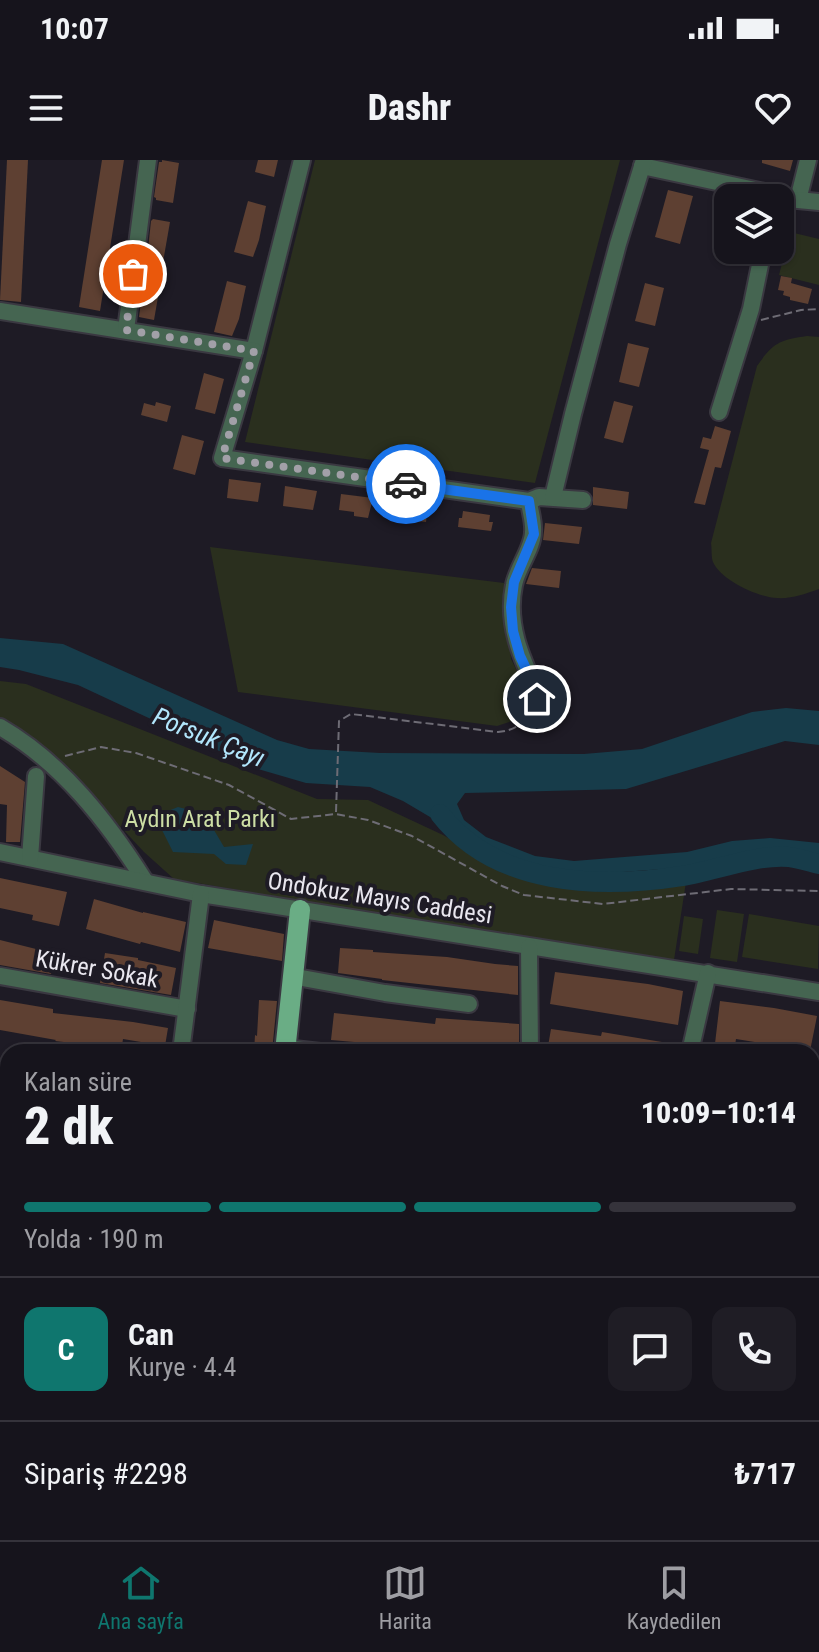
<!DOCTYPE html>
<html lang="tr">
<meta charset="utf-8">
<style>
:root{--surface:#16141c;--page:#1f1d25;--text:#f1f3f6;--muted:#9e9ea3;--line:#35333b;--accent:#0f766e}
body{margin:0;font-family:"Roboto Condensed",sans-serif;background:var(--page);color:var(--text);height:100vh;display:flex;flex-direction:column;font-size:30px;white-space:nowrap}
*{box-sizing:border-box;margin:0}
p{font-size:26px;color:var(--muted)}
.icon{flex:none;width:44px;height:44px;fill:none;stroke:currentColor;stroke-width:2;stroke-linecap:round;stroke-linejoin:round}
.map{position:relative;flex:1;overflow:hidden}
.drawer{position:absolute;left:0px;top:884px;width:820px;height:496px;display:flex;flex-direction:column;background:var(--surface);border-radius:24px 24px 0 0;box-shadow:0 2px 6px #0004,0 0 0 2px var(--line)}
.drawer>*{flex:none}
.buttons{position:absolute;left:714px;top:24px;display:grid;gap:16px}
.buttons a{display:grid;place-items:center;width:80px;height:80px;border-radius:16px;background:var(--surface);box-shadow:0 2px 6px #0004,0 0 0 2px var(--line);font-size:40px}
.pin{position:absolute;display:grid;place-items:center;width:68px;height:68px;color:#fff;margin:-34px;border:4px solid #fff;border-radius:50%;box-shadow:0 2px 8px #0007}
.courier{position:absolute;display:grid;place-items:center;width:80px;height:80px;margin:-40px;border:6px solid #1a73e8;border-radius:50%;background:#fff;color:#222;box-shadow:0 2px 10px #0007}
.head em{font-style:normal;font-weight:800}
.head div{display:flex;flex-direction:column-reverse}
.head{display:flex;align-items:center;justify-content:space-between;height:136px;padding:0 24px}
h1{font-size:52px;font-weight:800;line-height:60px}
.bar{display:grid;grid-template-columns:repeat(4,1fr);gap:12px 8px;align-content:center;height:96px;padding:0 24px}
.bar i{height:10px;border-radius:6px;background:var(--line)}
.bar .on{background:var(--accent)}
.bar p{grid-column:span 4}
.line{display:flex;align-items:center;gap:20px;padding:0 24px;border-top:2px solid var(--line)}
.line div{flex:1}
.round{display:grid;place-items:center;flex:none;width:84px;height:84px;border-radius:16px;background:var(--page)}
.status{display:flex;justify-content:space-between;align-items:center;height:56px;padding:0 40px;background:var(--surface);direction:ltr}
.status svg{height:22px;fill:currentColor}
header{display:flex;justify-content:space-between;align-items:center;height:104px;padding:0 24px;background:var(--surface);font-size:36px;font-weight:800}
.dock{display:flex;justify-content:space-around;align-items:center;height:112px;border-top:2px solid var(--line);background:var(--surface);font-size:22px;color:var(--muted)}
.dock a{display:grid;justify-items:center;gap:4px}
.dock .on{color:var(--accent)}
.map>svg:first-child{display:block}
</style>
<div class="status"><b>10:07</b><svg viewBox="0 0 49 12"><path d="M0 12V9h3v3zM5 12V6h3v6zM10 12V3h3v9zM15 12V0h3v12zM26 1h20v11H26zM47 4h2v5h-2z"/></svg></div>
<header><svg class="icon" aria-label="menu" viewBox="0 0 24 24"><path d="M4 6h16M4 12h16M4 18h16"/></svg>Dashr<svg class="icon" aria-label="heart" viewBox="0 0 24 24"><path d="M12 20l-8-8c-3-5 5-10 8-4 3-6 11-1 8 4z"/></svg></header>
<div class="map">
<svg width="819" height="1380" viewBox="0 0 819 1380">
<rect width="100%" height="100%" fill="#1e1b25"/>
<!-- green -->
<g fill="#2a2f1e">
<path d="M315 0H620L535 323 245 282Z"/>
<path d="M790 72 819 79V125L779 115Z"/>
<path d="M807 176 819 177V429C805 434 791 439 777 438 757 437 721 420 713 402 711 397 712 388 711 383L757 206C773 183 779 180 807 176Z"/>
<path d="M210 387 504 423 511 499 525 527 526 542 523 553 512 561 497 566 238 532Z"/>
<path d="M0 521 26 524 317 639 368 640 443 675 510 714 593 727 686 722 674 800 291 739 174 719 144 692 65 607 0 568Z"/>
<path d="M717 750 744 754 737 802 710 798Z"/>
<path d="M749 754 819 766 818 809 742 797Z"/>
<path d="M684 756 703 759 698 794 679 791Z"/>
</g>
<!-- water -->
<g fill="#173c4a">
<path d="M0 478 63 484 277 580 309 589 380 593 584 594 642 589 752 552 786 548 819 551V585L785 581 626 629 465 633 457 644 464 660 486 677 535 696 574 701 687 692 732 681 770 678 819 683V697L786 691 748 692 690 707 582 715 545 712 501 699 403 641 370 627 306 623 258 609 78 525 19 510 0 507Z"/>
<path d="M178 647 190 650 200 667 214 670 224 687 253 684 246 705 226 704 214 694 173 692 160 666 168 651Z"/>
</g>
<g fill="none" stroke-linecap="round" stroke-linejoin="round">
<!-- river -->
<path stroke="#173c4a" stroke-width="20" d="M440 654C496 726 599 729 682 716 714 711 757 694 789 697 799 698 809 702 819 704"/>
</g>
<!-- building -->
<g fill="#5e4032">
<path d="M7 0H28L21 142 0 140Z"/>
<path d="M102 0H124L100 151 79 147Z"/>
<path d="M162 0 179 3 173 43 156 40V38L154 37 159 2H162Z"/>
<path d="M258 0H278L274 17 255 12Z"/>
<path d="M762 0H793L790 11 762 3Z"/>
<path d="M668 30 693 36 680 84 655 77Z"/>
<path d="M248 41 266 46 259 80 253 97 234 92Z"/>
<path d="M153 59 170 62 163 102 147 99 151 61Z"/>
<path d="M781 116 792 118 791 123 812 129 808 144 790 140V137L783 135 784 131 778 130Z"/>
<path d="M144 117 161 120 154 160 139 157Z"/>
<path d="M227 121 246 126 239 159 232 176 214 172Z"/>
<path d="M645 123 664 128 655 166 635 161Z"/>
<path d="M628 183 649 188 639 227 619 222Z"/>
<path d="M204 213 224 219 215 254 195 249Z"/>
<path d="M614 241 633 246 623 283 604 278Z"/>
<path d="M156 242 171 246 167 262 141 255 144 243 155 246Z"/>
<path d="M715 266 731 271 721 308 715 307 705 345 694 343 709 290 700 288 703 277 711 279Z"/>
<path d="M182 275 204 281 195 315 173 309Z"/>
<path d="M229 319 261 323 258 342 227 338Z"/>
<path d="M285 326 317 331 313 350 283 346Z"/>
<path d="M593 327 629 332 627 349 593 345Z"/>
<path d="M341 334 373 338 368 358 354 356V352L339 350Z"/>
<path d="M397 341 428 346 426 362 394 358Z"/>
<path d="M463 351 490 355 489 362H493L491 371 458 367 459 358H462Z"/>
<path d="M545 363 582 367 579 384 543 380Z"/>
<path d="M532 408 561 411 559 428 526 424Z"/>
<path d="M0 606 25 622 20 682H6L7 645 0 644Z"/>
<path d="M0 718 67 732 59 766 32 760 33 755 0 748Z"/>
<path d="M94 739 143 753V752L186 762 180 792 141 782 140 784 86 769Z"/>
<path d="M214 760 284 774 282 801 208 788Z"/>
<path d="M0 780 56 794 51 814 0 805Z"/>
<path d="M340 788 373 790V792L447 797 495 804 518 806V835L382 820V819L338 813Z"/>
<path d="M105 793 138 798V800L176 808 171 835 100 823Z"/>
<path d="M555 812 648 824 683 831 678 865 550 844Z"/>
<path d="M0 840 53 849V853L133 862 168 868 165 886 123 879 121 892H117L89 888 90 885 55 881 56 880 0 870Z"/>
<path d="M259 840 277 841 272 892H254L255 875 257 876Z"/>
<path d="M720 841 774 848 817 856 810 891 736 879 734 892H714Z"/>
<path d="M334 853 435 864 436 858 519 864V892H471L331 880Z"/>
<path d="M551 869 601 876 602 872 680 885 679 892H547Z"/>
</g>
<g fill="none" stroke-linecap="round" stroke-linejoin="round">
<!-- minor casing -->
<g stroke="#3a3841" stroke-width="20">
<g id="minor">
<path d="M302 0 254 191 222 298 529 341 539 337 583 340"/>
<path d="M642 6 778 35"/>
<path d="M777 38 778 35 798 40 808 0"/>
<path d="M798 40 819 42"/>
<path d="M0 151 254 191"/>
<path d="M126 170 148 0"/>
<path d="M719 252 751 149 763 90"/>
<path d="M553 337 573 254 618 84 644 0"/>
<path d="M529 341C530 351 534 362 533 372 533 388 517 408 514 425 506 464 521 497 537 532V539"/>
<path d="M0 567C62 603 107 661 145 721"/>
<path d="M0 692 201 734 819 832"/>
<path d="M30 698 36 616"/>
<path d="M529 787 530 892"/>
<path d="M0 816 187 849"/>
<path d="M302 818 385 833 469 844"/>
<path d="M294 889 320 892"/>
<path d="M181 892 201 734"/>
<path d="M690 892 708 813"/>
<path d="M0 928 8 930"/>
<path d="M812 948 819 949"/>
<path d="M0 1199 8 1200"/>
<path d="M812 1341 819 1342"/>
<path d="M40 1372V1380"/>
<path d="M173 1372 174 1380"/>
<path d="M374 1372 376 1380"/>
<path d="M633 1372V1380"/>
<path d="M779 1372 780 1380"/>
</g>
</g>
<!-- major casing -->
<g stroke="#3a3841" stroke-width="24">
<g id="major">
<path d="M285 892 300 750"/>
<path d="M0 1052H8"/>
<path d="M0 1069 8 1070"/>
<path d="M279 1372 280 1380"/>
</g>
</g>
<!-- path -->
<g stroke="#6e6c75" stroke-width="2" stroke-dasharray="8 4" stroke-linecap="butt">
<path d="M761 160 801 150 819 149"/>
<path d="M65 596 101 587 136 593 229 625 291 659 336 654 368 660 412 676 502 726 524 735 603 744 731 729 819 731"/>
<path d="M336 652 339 561 351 554 498 572C512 571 523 565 531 552"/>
</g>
<!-- minor -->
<use href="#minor" stroke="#456551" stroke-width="16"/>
<!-- major -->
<use href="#major" stroke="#6aad85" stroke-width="20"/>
</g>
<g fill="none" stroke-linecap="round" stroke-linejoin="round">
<!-- done -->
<path stroke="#a2a0a8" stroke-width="8" stroke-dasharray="0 14.4" d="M133 114 126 170 254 191 222 298 406 324"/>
<!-- route -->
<path stroke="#1a73e8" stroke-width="10" d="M406 324 529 341 534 374 514 422 511 447 513 471 520 496 537 532V539"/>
</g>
<g text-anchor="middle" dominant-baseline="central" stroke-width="8" stroke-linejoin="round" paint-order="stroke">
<!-- park labels -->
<g font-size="24" fill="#cddea5" stroke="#1e1b25">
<text x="200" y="659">Aydın Arat Parkı</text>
</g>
<!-- street labels -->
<g font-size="24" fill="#e9e7ef" stroke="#1e1b25">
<text transform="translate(380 738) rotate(9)">Ondokuz Mayıs Caddesi</text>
<text transform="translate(97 809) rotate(10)">Kükrer Sokak</text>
</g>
<!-- water labels -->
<g font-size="26" font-style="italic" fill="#b1e6fc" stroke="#1e1b25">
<text transform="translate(209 577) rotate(22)">Porsuk Çayı</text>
</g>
</g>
</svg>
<div class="buttons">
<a><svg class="icon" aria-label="layers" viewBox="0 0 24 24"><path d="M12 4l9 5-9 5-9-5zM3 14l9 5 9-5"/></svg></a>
</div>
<div class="pin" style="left:133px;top:114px;background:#ea580c"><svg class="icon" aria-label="bag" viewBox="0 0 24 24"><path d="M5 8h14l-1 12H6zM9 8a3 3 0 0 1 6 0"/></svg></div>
<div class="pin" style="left:537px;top:539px;background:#1f2937"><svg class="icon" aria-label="home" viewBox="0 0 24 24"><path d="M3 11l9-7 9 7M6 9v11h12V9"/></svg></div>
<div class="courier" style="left:406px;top:324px"><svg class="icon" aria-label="car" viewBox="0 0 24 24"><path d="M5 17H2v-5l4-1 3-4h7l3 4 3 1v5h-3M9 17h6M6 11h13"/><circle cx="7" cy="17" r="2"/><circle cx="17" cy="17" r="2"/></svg></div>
<section class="drawer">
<div class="head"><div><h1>2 dk</h1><p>Kalan süre</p></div><em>10:09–10:14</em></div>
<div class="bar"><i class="on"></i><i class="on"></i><i class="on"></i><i></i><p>Yolda · 190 m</p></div>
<div class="line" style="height:144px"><b class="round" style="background:var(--accent);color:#fff">C</b><div><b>Can</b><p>Kurye · 4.4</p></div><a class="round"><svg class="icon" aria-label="chat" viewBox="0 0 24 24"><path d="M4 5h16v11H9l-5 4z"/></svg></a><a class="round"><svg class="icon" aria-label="phone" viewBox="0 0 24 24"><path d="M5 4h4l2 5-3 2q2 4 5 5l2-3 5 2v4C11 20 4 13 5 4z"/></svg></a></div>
<div class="line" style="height:104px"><div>Sipariş #2298</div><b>₺717</b></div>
</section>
</div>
<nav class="dock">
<a class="on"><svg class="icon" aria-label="home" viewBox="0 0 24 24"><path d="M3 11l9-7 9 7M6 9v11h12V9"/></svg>Ana sayfa</a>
<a><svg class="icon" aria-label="map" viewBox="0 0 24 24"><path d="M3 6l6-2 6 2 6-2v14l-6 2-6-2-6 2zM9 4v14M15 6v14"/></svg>Harita</a>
<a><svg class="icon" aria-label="saved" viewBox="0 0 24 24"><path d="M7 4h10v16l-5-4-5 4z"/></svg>Kaydedilen</a>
</nav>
